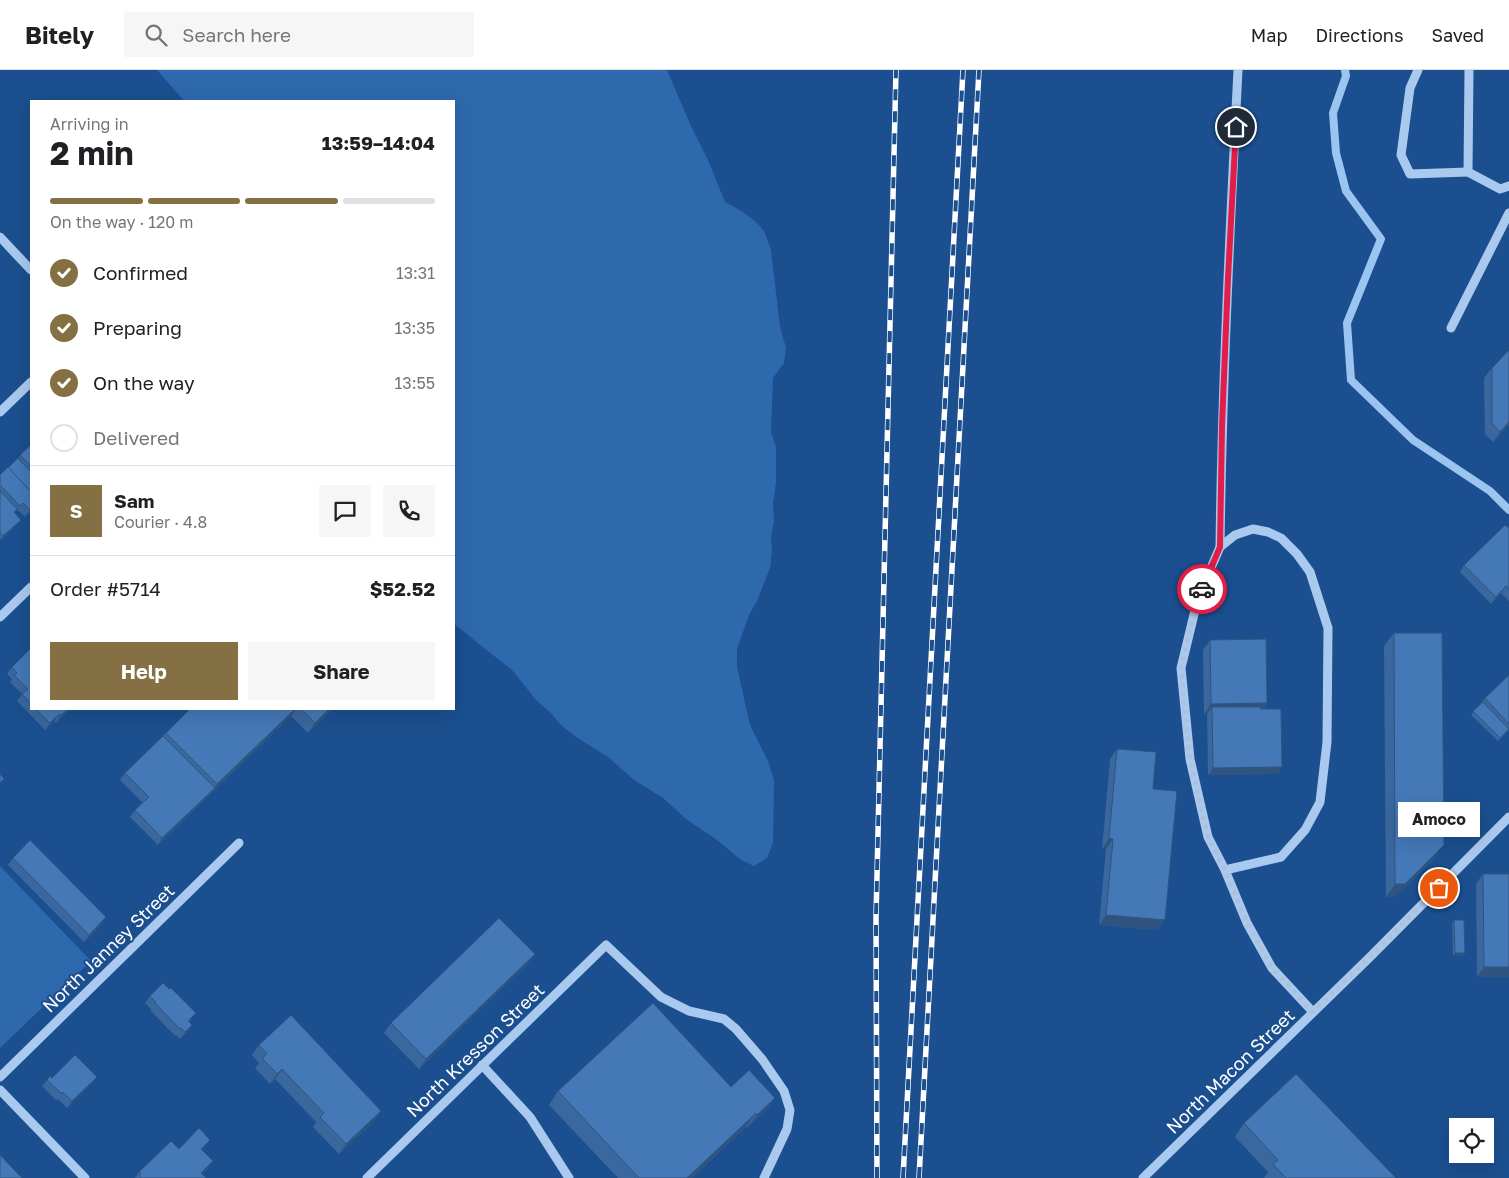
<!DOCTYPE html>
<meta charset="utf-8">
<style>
:root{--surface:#fff;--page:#f6f6f6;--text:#202124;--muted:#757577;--line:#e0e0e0;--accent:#847042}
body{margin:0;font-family:"Golos Text",sans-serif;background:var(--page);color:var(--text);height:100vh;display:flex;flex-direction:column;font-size:19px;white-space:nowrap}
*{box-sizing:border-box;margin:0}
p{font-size:16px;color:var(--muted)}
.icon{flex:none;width:28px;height:28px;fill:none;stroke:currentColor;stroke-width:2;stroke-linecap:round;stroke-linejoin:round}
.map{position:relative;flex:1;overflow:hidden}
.side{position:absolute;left:30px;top:30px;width:425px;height:610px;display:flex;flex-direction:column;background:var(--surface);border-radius:0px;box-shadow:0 5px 20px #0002}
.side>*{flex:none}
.controls{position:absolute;left:1449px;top:1048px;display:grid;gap:10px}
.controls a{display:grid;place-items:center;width:45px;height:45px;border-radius:0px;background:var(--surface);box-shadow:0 5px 20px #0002;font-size:25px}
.pin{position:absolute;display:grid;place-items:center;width:42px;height:42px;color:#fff;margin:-21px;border:2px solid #fff;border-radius:50%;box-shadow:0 1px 5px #0007}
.courier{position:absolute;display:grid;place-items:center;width:50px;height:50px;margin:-25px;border:4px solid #e11d48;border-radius:50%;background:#fff;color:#222;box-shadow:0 1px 6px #0007}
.bubble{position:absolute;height:35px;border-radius:0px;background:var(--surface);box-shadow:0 5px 20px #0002;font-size:16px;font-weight:700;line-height:35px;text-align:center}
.overview em{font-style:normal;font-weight:700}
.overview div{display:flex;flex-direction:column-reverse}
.overview{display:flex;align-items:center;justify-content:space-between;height:85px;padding:0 20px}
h1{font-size:32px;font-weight:700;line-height:38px}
.bar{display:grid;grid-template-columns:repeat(4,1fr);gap:8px 5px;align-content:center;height:60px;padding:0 20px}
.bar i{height:6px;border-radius:4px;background:var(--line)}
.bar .selected{background:var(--accent)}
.bar p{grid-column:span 4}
.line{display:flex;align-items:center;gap:12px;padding:0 20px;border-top:1px solid var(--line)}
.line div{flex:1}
.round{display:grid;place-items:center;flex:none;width:52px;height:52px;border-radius:0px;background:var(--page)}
ol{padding:0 20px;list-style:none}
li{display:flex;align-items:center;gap:15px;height:55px}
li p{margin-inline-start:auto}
li .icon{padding:5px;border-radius:50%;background:var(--accent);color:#fff;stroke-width:4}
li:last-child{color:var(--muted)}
li i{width:28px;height:28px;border:2px solid var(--line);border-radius:50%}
.primary-button{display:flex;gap:10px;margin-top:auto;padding:10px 20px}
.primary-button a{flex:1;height:58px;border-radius:0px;background:var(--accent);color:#fff;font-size:20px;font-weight:700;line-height:58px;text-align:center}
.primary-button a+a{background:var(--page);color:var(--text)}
header{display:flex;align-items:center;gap:30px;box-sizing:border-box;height:70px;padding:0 25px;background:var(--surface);border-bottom:1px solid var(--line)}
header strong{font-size:24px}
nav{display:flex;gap:28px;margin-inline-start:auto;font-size:18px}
.search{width:350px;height:45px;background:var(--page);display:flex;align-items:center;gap:12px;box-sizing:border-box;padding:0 18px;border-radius:0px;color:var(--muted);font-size:19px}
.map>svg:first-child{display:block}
</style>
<header>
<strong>Bitely</strong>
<div class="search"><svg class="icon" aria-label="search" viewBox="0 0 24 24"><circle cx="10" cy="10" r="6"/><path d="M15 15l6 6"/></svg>Search here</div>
<nav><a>Map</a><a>Directions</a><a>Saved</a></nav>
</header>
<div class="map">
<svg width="1509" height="1108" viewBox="0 0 1509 1108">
<rect width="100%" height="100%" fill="#1b4f8f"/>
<!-- green -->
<g fill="#2e69ad">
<path d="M157 0H667L691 56 708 90 725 132 740 140 754 150 764 161 771 180 780 257 786 278 784 293 773 308 771 362 776 377V413L773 433 774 451 771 467 772 482 770 498 757 531 749 545 737 579V597L750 655 768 691 774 710 773 773 767 788 754 796 741 790 717 770 686 749 663 728 634 710 608 687 576 667 562 656 550 642 537 631 512 600 454 554V31H184Z"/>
<path d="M0 796 91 891 0 978Z"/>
</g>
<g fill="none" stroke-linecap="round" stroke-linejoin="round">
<!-- stream -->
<path stroke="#9cc4f0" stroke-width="8" d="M1345 0 1346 6 1333 43 1336 83 1346 121 1381 169 1347 253 1351 310 1413 370 1490 421 1509 440"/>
<!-- minor -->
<g stroke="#a9c9ee" stroke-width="9">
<path d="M1418 0 1410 18 1401 85 1410 104 1468 102"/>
<path d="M1469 0 1468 102 1500 119 1509 116"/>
<path d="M0 167 31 200"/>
<path d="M1451 258 1509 143"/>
<path d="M0 342 31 312"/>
<path d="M1220 477C1222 318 1230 159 1238 0"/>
<path d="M0 547 31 517"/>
<path d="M1225 800 1281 787 1305 760 1320 732 1327 672 1328 558 1310 502 1297 484 1281 468 1268 462 1253 459 1235 465 1220 477 1198 528 1181 598 1190 689 1208 767 1225 800 1247 853 1272 898 1313 942"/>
<path d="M482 995 530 1047 569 1108"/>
<path d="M0 1007 239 773"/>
<path d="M0 1020 85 1108"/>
<path d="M367 1108 606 875 661 927 689 941 724 949 736 959 762 989 784 1021 790 1040 787 1059 764 1108"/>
<path d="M1143 1108 1369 888 1509 747"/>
</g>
<!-- rail casing -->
<g stroke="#fff" stroke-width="5.5">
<g id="rail">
<path d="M877 1108 876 848 896 0"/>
<path d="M903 1108 963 0"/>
<path d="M919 1108 979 0"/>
</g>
</g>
<!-- rail -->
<use href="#rail" stroke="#1b4f8f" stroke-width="4" stroke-dasharray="11" stroke-linecap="butt"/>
</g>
<!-- wall -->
<g fill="#3a679d">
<path d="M1492 298 1509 355 1493 372 1485 364 1484 308Z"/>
<path d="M31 375V440L25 447 18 440 15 442V443L21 450 1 470 0 469V405L8 398Z"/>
<path d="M1509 458V531L1501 523 1491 534 1460 502 1464 495Z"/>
<path d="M1394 563 1434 788 1395 827H1386L1384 576Z"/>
<path d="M1210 570 1267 633 1263 639 1282 697 1277 704 1208 705 1207 644H1204L1203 580Z"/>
<path d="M31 578V639H70L56 653 54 651 45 660 17 631 22 624 10 612 12 609 7 604 12 597Z"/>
<path d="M1509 605V660L1498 671 1471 645 1485 628Z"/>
<path d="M190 639H333L308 663 291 646 158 775 130 747 135 740 143 733 120 710 125 703Z"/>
<path d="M1117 679 1153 719 1158 860 1099 855 1106 779H1102L1110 689Z"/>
<path d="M13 788 102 854 84 872 8 795Z"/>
<path d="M1483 804 1509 907H1477L1476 814Z"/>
<path d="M1454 850 1465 883 1463 886H1453L1452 854Z"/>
<path d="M535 884 527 894 419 999 384 963 391 953Z"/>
<path d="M150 926 191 950 189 952 192 955 187 962 180 969 176 965 175 966 150 940 151 939 145 933Z"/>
<path d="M259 975 381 1041 374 1051 339 1084 313 1057 316 1052 275 1009 270 1014 255 998 259 993 252 985Z"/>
<path d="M97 1007 92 1013 67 1038 58 1029 57 1031 42 1016 47 1010 52 1008Z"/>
<path d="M731 1017 775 1028 765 1041 747 1058 746 1057 692 1108H618L549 1035 558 1021Z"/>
<path d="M1244 1053 1396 1108H1264L1268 1102 1235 1067Z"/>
<path d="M210 1070 202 1080 208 1098 202 1104 206 1108H135L139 1102 179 1079Z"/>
</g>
<!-- shaded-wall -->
<g fill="#305480">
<path d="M1509 352V355L1493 372 1500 362Z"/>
<path d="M31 438V440L25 447 30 440Z"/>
<path d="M21 450 1 470 3 466Z"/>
<path d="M1506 516 1501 523 1491 534 1496 527Z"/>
<path d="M1267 633 1260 644 1212 637 1207 644H1204L1211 634Z"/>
<path d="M68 639H70L56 653 60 646Z"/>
<path d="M295 639H296L291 646 158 775 162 768Z"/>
<path d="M329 639H333L308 663 315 653Z"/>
<path d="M59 644 54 651 45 660 50 653Z"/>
<path d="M1282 697 1277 704 1208 705 1213 698Z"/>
<path d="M1109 768 1113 769 1106 779H1102Z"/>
<path d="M1444 775 1434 788 1395 827H1386L1395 814Z"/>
<path d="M1106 845 1165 850 1158 860 1099 855Z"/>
<path d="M106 847 102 854 84 872 89 865Z"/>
<path d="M1455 883H1465L1463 886H1453Z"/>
<path d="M535 884 527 894 419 999 426 989Z"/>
<path d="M1484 897H1509V907H1477Z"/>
<path d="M192 955 187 962 180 969 185 962Z"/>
<path d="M282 999 275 1009 270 1014 277 1004Z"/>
<path d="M97 1007 92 1013 67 1038 72 1031Z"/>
<path d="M775 1028 765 1041 747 1058 757 1045Z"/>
<path d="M381 1041 374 1051 339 1084 346 1074Z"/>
<path d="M756 1043 746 1057 692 1108H687Z"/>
<path d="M210 1070 205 1077 196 1086 201 1079Z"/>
<path d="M213 1091 208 1098 198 1108 201 1103Z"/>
</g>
<!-- building -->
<g fill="#4478b7" stroke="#305480">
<path d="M1509 280V352L1500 362 1492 353V298Z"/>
<path d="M31 375V396L20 385Z"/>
<path d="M18 388 31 402V422L8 398Z"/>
<path d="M8 397 31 422V438L30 440 23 433 20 436 0 415V405Z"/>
<path d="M0 421 17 439 14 442 21 450 3 466 0 463Z"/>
<path d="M1505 455 1509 458V520L1506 516 1496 527 1464 495Z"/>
<path d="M1394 563H1442L1444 775 1405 814H1395Z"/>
<path d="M1266 569 1267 633 1211 634 1210 570Z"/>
<path d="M31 578V634L22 624 28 619 14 605 17 603 12 597Z"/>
<path d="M1509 605V654L1485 628Z"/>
<path d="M1483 632 1509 659 1500 668 1473 641Z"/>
<path d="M1212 637H1260L1261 639H1281L1282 697 1213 698Z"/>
<path d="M36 639H68L60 646 59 644 50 653Z"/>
<path d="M190 639H295L217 714 166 663Z"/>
<path d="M301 639H329L315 653Z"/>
<path d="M163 666 215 718 162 768 135 740 149 727 125 703Z"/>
<path d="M1117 679 1156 682 1153 719 1177 721 1165 850 1106 845 1113 769 1109 768Z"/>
<path d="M0 704 4 709 0 713Z"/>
<path d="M30 770 106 847 89 865 13 788Z"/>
<path d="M1483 804H1509V897H1484Z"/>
<path d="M499 848 535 884 426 989 391 953Z"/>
<path d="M1454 850H1464L1465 883H1455Z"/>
<path d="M163 913 169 919 171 918 196 943 188 951 192 955 185 962 181 958 180 959 155 933 156 932 150 926Z"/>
<path d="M653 933 731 1017 749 1000 775 1028 757 1045 756 1043 687 1108H639L558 1021Z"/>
<path d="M291 945 381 1041 346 1074 320 1047 324 1043 282 999 277 1004 262 988 267 984 259 975Z"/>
<path d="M75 985 97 1007 72 1031 63 1022 62 1024 47 1010 50 1006 52 1008Z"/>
<path d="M1296 1004 1396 1108H1286L1273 1094 1278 1090 1244 1053Z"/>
<path d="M199 1058 210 1070 201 1079 213 1091 201 1103 206 1108H141L139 1106 141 1104 139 1102 171 1071 179 1079Z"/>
<path d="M0 1085 22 1108H0Z"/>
</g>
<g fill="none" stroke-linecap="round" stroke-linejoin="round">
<!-- done -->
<path stroke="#afc1d8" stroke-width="5" stroke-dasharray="0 9" d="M1202 519 1198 528 1181 598 1190 689 1208 767 1225 800 1247 852 1272 898 1313 942 1369 888 1439 818"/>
<!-- route -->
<path stroke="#e11d48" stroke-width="6" d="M1202 519 1220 477 1222 356 1228 208 1236 57"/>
</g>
<g text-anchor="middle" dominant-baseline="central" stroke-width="4" stroke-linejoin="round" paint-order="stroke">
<!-- street labels -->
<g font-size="18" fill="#fff" stroke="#1b4f8f">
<text transform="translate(108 878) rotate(-44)">North Janney Street</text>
<text transform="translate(475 980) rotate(-44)">North Kresson Street</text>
<text transform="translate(1230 1001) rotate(-44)">North Macon Street</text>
</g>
</g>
</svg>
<div class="controls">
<a><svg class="icon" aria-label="locate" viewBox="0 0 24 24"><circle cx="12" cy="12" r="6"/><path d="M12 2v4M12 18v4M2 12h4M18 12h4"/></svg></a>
</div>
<div class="pin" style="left:1439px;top:818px;background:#ea580c"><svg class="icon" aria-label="bag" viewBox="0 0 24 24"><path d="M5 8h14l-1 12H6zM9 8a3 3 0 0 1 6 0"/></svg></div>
<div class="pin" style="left:1236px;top:57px;background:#1f2937"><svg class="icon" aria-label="home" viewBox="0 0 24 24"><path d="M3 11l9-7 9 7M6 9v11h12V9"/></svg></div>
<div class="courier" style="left:1202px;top:519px"><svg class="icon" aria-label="car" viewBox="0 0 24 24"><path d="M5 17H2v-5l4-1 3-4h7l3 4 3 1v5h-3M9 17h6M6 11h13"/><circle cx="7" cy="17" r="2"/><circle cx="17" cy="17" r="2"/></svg></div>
<div class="bubble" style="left:1398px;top:732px;width:82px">Amoco</div>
<section class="side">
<div class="overview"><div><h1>2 min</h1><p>Arriving in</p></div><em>13:59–14:04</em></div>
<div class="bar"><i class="selected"></i><i class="selected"></i><i class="selected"></i><i></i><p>On the way · 120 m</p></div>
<ol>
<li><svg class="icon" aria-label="check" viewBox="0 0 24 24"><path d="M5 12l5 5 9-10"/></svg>Confirmed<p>13:31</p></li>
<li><svg class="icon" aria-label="check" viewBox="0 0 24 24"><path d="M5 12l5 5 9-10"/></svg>Preparing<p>13:35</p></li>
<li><svg class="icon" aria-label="check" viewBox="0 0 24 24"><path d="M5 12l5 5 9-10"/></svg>On the way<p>13:55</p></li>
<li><i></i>Delivered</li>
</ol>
<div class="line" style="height:90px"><b class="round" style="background:var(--accent);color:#fff">S</b><div><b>Sam</b><p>Courier · 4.8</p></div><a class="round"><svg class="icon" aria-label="chat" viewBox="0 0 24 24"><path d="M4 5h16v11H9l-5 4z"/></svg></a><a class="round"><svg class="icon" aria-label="phone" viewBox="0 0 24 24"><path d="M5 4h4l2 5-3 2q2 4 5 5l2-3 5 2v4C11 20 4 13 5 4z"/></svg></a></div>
<div class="line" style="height:65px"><div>Order #5714</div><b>$52.52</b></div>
<div class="primary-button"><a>Help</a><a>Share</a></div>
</section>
</div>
